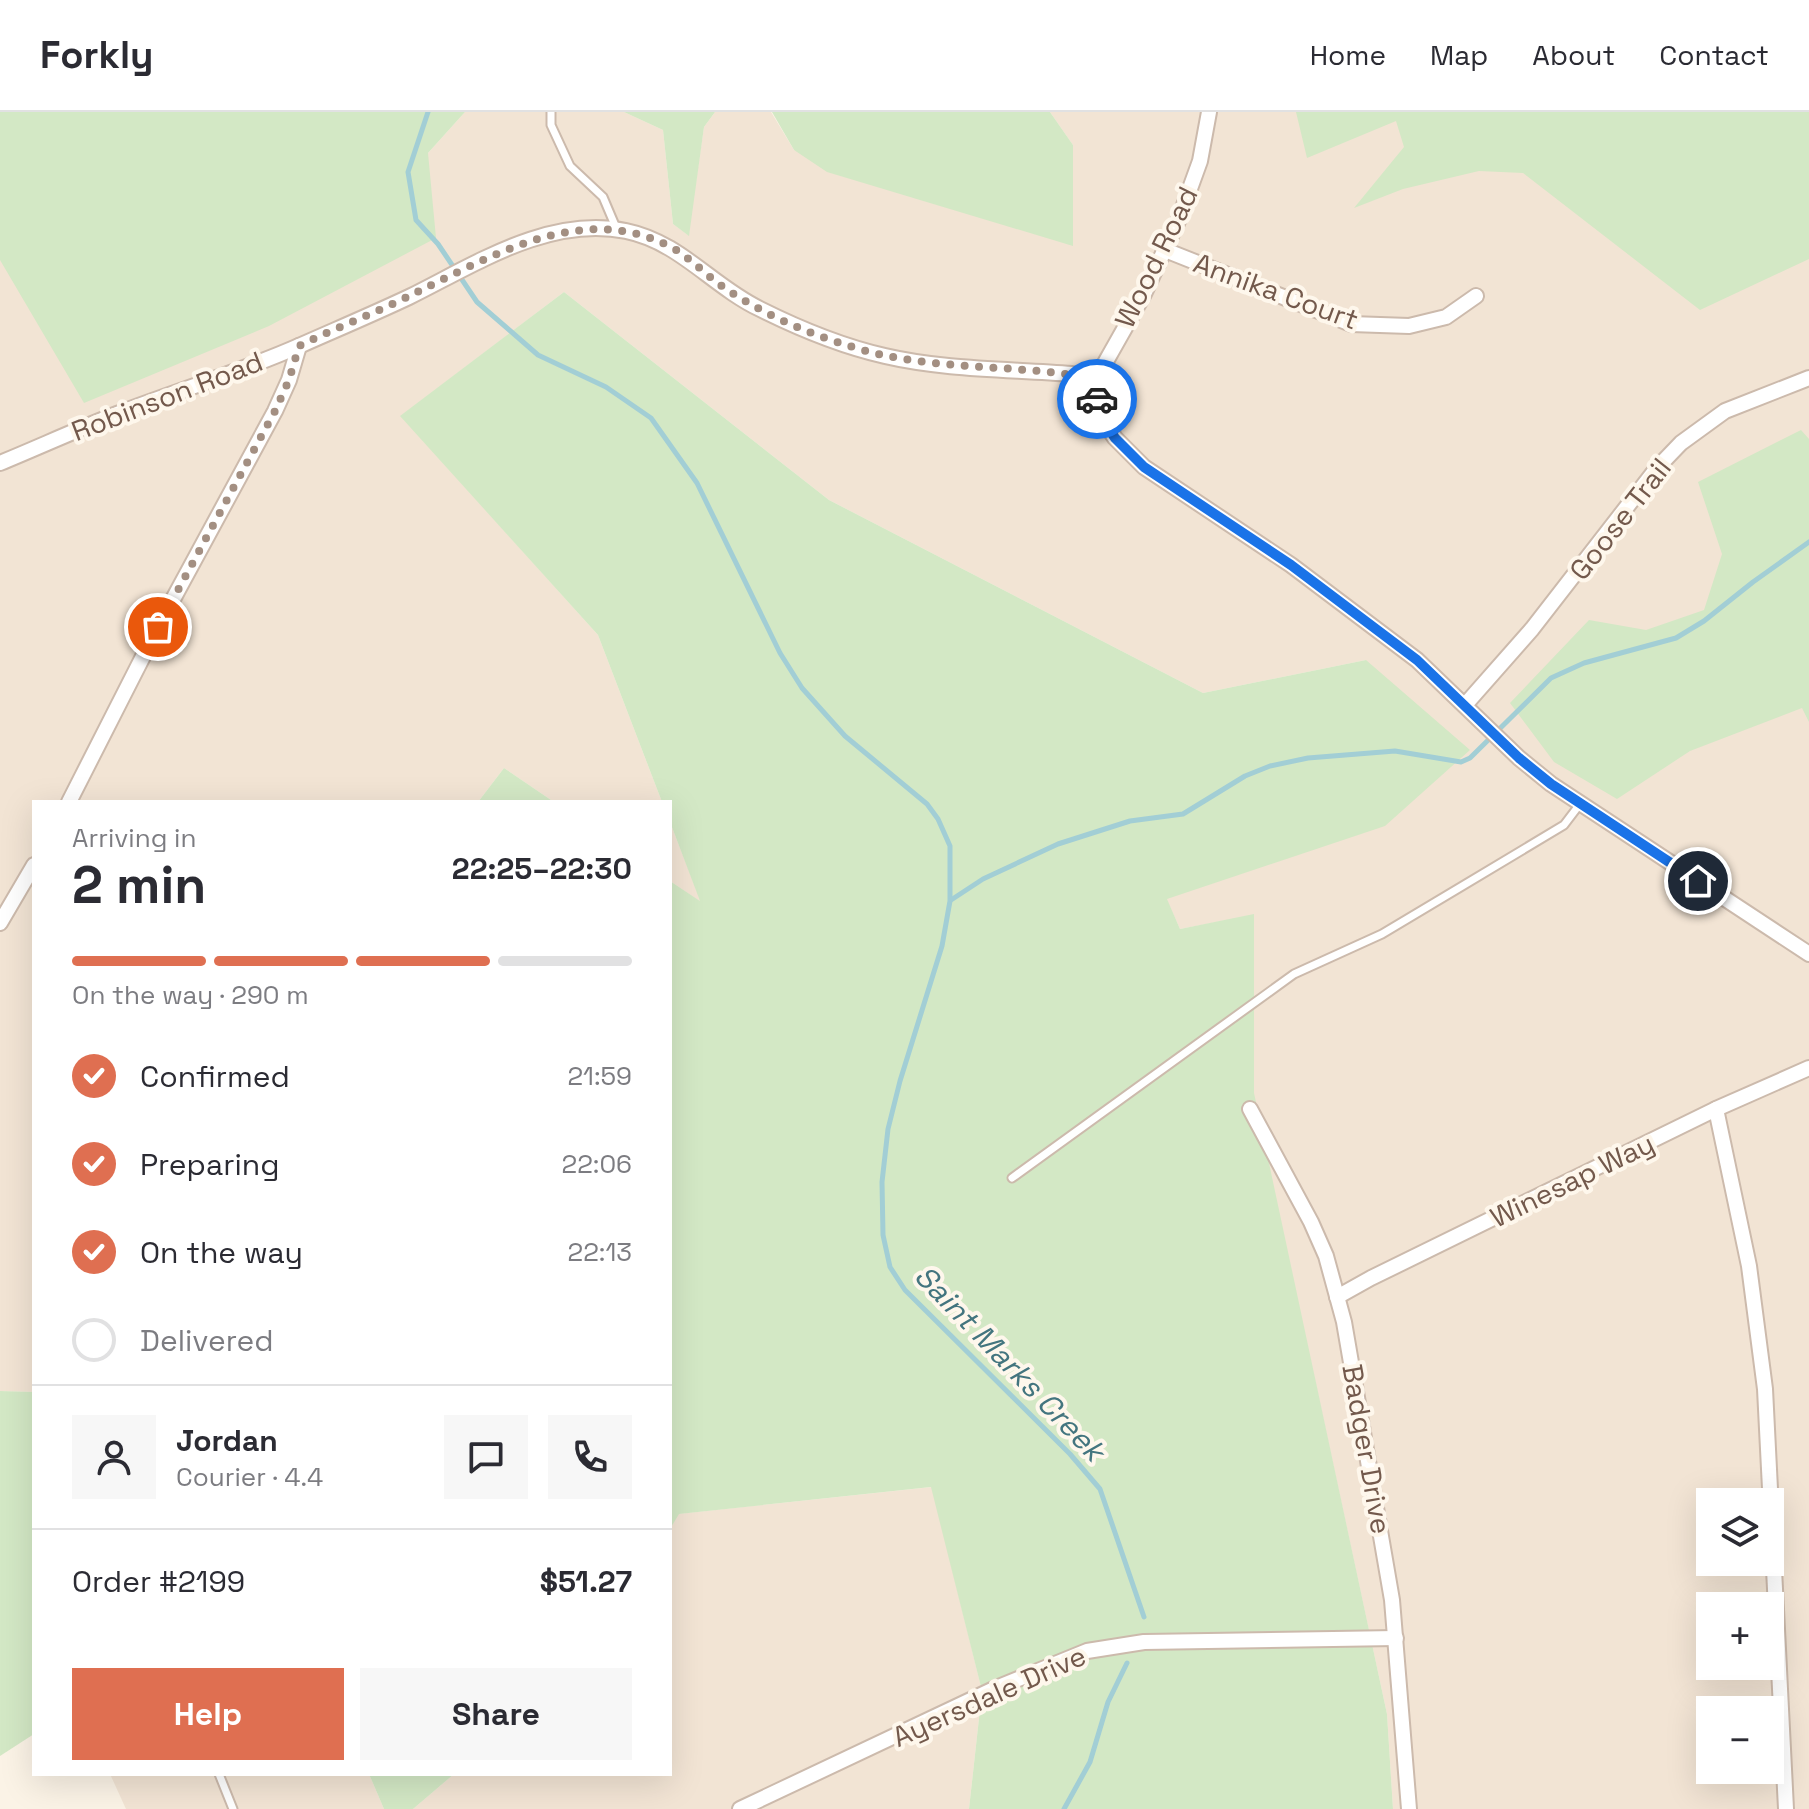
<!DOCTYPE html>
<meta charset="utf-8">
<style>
:root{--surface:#fff;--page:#f7f7f7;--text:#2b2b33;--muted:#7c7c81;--line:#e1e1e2;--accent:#df6f51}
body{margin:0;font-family:"Space Grotesk",sans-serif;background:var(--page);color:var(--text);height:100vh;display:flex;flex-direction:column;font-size:30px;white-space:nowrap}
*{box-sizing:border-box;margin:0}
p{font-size:26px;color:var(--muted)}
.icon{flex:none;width:44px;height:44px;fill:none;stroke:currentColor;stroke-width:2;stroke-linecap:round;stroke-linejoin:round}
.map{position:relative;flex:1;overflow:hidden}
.drawer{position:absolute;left:32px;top:688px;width:640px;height:976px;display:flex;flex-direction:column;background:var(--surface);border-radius:0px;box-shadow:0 8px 32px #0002}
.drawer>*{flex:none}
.fabs{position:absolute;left:1696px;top:1376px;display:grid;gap:16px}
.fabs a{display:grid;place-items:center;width:88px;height:88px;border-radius:0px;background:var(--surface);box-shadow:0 8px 32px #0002;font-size:40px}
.pin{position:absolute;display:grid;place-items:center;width:68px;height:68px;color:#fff;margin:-34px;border:4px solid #fff;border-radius:50%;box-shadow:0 2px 8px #0007}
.courier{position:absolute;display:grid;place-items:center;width:80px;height:80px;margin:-40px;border:6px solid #1a73e8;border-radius:50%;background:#fff;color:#222;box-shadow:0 2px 10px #0007}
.headline em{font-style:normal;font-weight:800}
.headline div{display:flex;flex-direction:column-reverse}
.headline{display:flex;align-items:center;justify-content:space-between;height:136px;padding:0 40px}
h1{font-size:52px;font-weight:800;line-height:60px}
.bar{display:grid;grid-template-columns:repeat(4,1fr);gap:12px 8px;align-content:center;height:96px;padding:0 40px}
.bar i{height:10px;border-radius:6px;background:var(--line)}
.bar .active{background:var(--accent)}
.bar p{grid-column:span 4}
.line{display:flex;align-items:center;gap:20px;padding:0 40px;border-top:2px solid var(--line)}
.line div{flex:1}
.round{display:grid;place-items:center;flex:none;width:84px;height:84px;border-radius:0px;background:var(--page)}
ol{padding:0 40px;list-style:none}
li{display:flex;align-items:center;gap:24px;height:88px}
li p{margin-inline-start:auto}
li .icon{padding:8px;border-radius:50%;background:var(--accent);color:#fff;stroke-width:4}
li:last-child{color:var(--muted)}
li i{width:44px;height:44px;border:4px solid var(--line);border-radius:50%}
.action{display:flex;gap:16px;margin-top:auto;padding:16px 40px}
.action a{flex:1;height:92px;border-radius:0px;background:var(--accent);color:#fff;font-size:32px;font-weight:800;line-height:92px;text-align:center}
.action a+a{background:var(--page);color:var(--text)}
header{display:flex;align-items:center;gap:48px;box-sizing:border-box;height:112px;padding:0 40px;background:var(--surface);border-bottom:2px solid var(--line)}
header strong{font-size:38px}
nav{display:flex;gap:44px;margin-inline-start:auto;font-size:28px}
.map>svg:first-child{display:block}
</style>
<header>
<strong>Forkly</strong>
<nav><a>Home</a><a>Map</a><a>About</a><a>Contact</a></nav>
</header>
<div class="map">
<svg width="1809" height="1697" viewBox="0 0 1809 1697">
<rect width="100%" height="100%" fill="#fbf3e6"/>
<!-- residential -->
<g fill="#f2e4d4" fill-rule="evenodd">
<path d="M465 0H624L663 18 673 112 688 123 704 15 715 0H771L794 38 1073 133V33L1050 0H1809V1697H1393L1387 1602 1253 981 1254 803 1180 817 1166 786 1238 762 1366 548 1203 581 829 388 564 180 401 304 598 523 662 690H554L504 656 478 690H34V1280L0 1279V148L428 41ZM1710 1390H1770V1450H1710ZM1710 1494H1770V1554H1710ZM1710 1598H1770V1658H1710Z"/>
<path d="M670 710 701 790 670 769Z"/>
<path d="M932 1375 982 1579 969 1697H413L454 1662H670V1417L678 1402Z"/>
<path d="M110 1662H369L384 1697H126Z"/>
</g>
<!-- green -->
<g fill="#d3e8c5">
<path d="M0 0H465L428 41 436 126 269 214 84 291 0 148Z"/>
<path d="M624 0H715L704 15 689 124 673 112 663 18Z"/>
<path d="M772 0H1050L1073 33V134L827 60 794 38Z"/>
<path d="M1296 0H1809V147L1700 198 1523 61 1479 59 1403 77 1354 96 1404 35 1396 9 1307 46Z"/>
<path d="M564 180 829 388 1203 581 1366 548 1470 638 1385 714 1167 787 1180 817 1254 802V981L1387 1602 1393 1697H969L982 1579 931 1375 679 1402 670 1417V769L700 789 670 710V690H662L598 523 400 304Z"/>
<path d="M1801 318 1809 327V610L1802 596 1690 639 1617 687 1554 650 1510 591 1589 508 1646 518 1704 498 1722 442 1698 370Z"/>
<path d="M504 656 554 690H478Z"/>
<path d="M0 1279 34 1280V1622L0 1644Z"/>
<path d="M369 1662H454L413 1697H384Z"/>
</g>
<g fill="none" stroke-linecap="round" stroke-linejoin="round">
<!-- stream -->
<g stroke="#a2ced5" stroke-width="5">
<path d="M428 0 408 60 416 108 438 132 477 190 538 243 606 275 651 306 697 371 780 541 802 576 845 624 927 692 938 707 950 734V789L942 834 900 969 888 1017 882 1070 883 1123 890 1155 905 1178 1070 1342 1100 1377 1144 1505"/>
<path d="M951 788 983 767 1058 732 1130 709 1183 702 1245 664 1270 654 1308 646 1395 639 1461 650 1470 646 1551 566 1584 551 1676 526 1704 509 1753 470 1809 430"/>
<path d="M1064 1697 1090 1650 1108 1590 1127 1551"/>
</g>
<!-- service casing -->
<g stroke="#ccbaac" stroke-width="11">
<g id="service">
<path d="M551 0V13L570 54 603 85 617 118"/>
<path d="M1012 1066 1294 862 1382 822 1464 773 1564 713 1580 692"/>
<path d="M219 1662 233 1697"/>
</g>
</g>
<!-- minor casing -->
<g stroke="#ccbaac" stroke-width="18">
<g id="minor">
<path d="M1209 0 1200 49 1179 107 1144 182 1096 267 1099 295 1105 311 1115 326 1144 355 1291 453 1417 548 1519 646 1551 672 1809 842"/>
<path d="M1165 138 1351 212 1409 214 1446 205 1476 184"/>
<path d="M0 351C39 335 78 317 117 302 177 279 240 260 299 234 335 218 373 202 409 185 474 153 549 103 626 119 680 130 712 174 760 197 800 217 841 234 885 244 945 258 1010 257 1072 262L1096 267"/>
<path d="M1465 593 1532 517 1657 356 1681 331 1725 299 1809 266"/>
<path d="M69 690 158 515 275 299 289 268 299 234"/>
<path d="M0 811 34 753"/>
<path d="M1250 997 1311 1110 1326 1144 1344 1210 1392 1488 1409 1697"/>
<path d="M1716 997 1749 1154 1765 1277 1786 1697"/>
<path d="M1337 1185 1371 1166 1716 997 1809 956"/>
<path d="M740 1697 996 1576 1087 1539 1144 1530 1396 1526"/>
</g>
</g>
<!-- service -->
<use href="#service" stroke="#fff" stroke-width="7"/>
<!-- minor -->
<use href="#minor" stroke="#fff" stroke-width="14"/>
</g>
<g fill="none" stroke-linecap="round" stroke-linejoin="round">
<!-- done -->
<path stroke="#a38f82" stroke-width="8" stroke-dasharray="0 14.4" d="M158 515 275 299 289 268 299 234C335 216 373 202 409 184 491 145 581 88 671 135 689 145 703 160 719 172 760 201 808 222 856 236 934 260 1017 251 1096 267L1097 287"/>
<!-- route -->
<path stroke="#1a73e8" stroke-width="10" d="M1097 287 1105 311 1115 326 1144 355 1291 453 1417 548 1519 646 1551 672 1698 769"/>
</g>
<g text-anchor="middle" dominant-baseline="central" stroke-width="8" stroke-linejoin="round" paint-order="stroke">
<!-- street labels -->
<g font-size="28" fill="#73594c" stroke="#fef7ec">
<text transform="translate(1156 145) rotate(-64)">Wood Road</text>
<text transform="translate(1276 179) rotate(20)">Annika Court</text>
<text transform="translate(167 284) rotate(-21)">Robinson Road</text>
<text transform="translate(1620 407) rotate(-52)">Goose Trail</text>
<text transform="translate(1572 1068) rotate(-26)">Winesap Way</text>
<text transform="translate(1367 1337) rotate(80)">Badger Drive</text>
<text transform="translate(989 1584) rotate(-24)">Ayersdale Drive</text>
</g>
<!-- water labels -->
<g font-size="30" font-style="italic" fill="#43757f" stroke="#fef7ec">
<text transform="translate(1010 1251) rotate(46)">Saint Marks Creek</text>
</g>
</g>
</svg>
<div class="fabs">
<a><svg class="icon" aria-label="layers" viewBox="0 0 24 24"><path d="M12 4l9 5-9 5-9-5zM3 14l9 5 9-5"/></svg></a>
<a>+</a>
<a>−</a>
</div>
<div class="pin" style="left:158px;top:515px;background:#ea580c"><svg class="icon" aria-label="bag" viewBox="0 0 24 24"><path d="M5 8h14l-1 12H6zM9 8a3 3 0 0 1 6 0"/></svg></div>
<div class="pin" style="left:1698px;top:769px;background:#1f2937"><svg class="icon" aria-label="home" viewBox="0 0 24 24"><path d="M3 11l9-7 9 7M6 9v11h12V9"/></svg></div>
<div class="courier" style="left:1097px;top:287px"><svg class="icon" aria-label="car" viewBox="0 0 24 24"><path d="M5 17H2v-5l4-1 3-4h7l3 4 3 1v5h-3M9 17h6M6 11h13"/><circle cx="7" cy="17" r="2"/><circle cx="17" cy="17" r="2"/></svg></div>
<section class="drawer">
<div class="headline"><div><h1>2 min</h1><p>Arriving in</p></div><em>22:25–22:30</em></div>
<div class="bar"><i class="active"></i><i class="active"></i><i class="active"></i><i></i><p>On the way · 290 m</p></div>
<ol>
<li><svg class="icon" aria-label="check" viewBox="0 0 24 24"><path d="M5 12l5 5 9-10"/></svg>Confirmed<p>21:59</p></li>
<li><svg class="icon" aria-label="check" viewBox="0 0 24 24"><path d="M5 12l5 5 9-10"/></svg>Preparing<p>22:06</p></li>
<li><svg class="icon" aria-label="check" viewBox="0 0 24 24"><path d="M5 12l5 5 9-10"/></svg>On the way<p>22:13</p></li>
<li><i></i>Delivered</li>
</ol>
<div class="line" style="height:144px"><a class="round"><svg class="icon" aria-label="person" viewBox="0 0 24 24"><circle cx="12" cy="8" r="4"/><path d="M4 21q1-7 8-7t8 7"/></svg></a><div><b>Jordan</b><p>Courier · 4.4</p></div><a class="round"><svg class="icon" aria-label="chat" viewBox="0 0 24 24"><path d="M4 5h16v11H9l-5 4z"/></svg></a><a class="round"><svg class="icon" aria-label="phone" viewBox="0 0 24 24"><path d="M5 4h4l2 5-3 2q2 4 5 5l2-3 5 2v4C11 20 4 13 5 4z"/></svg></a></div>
<div class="line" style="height:104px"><div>Order #2199</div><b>$51.27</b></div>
<div class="action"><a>Help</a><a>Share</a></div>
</section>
</div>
